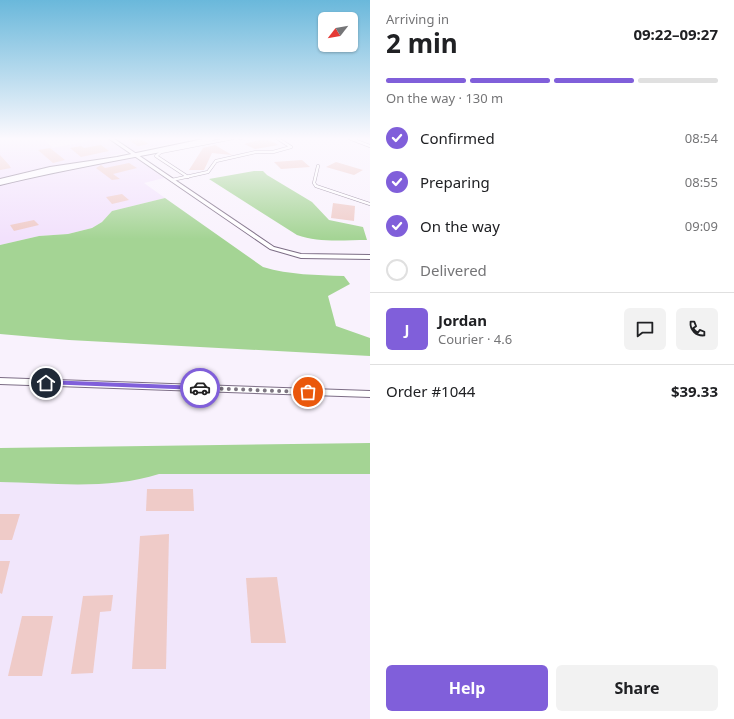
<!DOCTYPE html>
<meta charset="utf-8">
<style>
:root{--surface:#fff;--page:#f2f2f2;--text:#202124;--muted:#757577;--line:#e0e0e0;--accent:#805fda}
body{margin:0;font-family:"Noto Sans",sans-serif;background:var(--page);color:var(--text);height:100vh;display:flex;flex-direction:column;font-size:15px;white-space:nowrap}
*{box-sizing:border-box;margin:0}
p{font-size:13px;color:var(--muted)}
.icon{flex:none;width:22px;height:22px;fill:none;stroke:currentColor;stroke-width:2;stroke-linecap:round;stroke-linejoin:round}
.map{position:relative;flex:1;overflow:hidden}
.panel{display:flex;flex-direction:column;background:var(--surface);width:364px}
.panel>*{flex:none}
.needle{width:26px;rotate:239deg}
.controls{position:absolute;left:318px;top:12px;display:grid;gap:8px}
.controls a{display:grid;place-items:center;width:40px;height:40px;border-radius:6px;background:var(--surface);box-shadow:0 1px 3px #0004;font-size:20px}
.pin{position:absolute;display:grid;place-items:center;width:34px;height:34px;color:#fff;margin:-17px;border:2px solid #fff;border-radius:50%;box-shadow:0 1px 4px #0007}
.courier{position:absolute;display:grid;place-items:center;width:40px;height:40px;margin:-20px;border:3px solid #805fda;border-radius:50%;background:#fff;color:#222;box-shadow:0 1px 5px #0007}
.headline em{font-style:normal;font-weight:700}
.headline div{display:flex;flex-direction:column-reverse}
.headline{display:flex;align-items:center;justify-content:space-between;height:68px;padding:0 16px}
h1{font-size:26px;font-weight:700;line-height:30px}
.bar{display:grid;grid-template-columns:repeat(4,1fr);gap:6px 4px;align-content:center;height:48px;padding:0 16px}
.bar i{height:5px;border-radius:3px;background:var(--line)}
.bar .active{background:var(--accent)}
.bar p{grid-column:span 4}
.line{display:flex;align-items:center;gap:10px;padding:0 16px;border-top:1px solid var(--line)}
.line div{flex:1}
.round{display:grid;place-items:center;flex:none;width:42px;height:42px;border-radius:6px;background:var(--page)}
ol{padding:0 16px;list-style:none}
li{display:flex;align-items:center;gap:12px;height:44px}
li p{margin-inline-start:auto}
li .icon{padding:4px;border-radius:50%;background:var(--accent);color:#fff;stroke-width:4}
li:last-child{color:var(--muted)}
li i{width:22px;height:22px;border:2px solid var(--line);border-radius:50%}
.button{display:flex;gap:8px;margin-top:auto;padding:8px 16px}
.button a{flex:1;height:46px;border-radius:6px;background:var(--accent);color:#fff;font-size:16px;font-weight:700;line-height:46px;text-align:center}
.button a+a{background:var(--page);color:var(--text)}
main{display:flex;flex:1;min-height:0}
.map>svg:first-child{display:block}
</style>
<main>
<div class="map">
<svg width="370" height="719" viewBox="0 0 370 719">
<rect width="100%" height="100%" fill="#f9f2fd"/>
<!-- built -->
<g fill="#f2e1fc">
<path d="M0 138H42L53 148 103 138H196L0 179Z"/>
<path d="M134 157 164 178 144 183 165 198 112 211 102 222 92 228 68 234 39 236 0 245V185Z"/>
</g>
<!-- industrial -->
<rect fill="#f1e6fb" x="0" y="474" width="370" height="245"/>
<!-- forest -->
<g fill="#a4d494">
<path d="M254 171H263L267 175 312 202 329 220 363 227 367 240C344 240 319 243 297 235L209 179Z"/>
<path d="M165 198 263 267C290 275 316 275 344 276L350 284 328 296 336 326 370 338V356L69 340 0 334V245L39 236 68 234 92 228 102 222 112 211Z"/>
<path d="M370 443V474H159C110 490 51 483 0 482V448Z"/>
</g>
<!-- building -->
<g fill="#efcbc8">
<path d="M125 138H139L149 144 138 146Z"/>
<path d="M263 139 268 140 279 145 255 149 244 144Z"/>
<path d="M101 145 109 151 81 157 70 148 81 146 84 148Z"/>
<path d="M215 145 232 155 212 153 204 170H189L203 148Z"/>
<path d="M50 148 65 160 53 163 38 150Z"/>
<path d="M0 155 9 165 11 168 0 170Z"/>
<path d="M302 160 310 167 281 169 274 162Z"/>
<path d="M336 162 363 170 354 175 326 167Z"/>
<path d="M129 163 137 168 113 174 120 179 112 180 96 168 101 165 105 168Z"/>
<path d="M122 194 129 200 112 204 106 197Z"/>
<path d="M333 203 355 206 354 221 331 218Z"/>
<path d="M34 220 39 225 14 231 10 225Z"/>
<path d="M147 489H193L194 511H146Z"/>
<path d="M0 514H20L12 540H0Z"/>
<path d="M169 534 166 669H132L140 536Z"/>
<path d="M0 561H10L2 594 0 593Z"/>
<path d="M277 577 286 643H251L246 578Z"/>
<path d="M113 595 111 611 100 612 93 673 71 674 83 596Z"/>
<path d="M22 616H53L42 676H8Z"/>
</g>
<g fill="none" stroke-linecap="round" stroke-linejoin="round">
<!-- service casing -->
<g stroke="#7c6d85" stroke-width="3.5">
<g id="service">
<path d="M239 138H242"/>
<path d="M349 138 370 146"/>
<path d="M318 166 314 183 316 186 370 204"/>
<path d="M188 177 156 156 161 152 233 138"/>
<path d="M172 180 208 172 216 161 256 152H273L291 147 277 138"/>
</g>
</g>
<!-- minor casing -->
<g stroke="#7c6d85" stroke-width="2">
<g id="minor">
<path d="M108 138H113L274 247 301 254 370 255V259L301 258 270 249Z"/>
<path d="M0 378 370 391V397L0 384Z"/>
</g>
</g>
<!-- primary casing -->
<g stroke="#7c6d85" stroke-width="2">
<path id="primary" d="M208 138H217L210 142C140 157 69 168 0 185V179L50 167 117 157Z"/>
</g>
<!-- service -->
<use href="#service" stroke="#fff" stroke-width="2.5"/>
<!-- minor -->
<use href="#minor" fill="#fff" fill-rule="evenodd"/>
<!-- primary -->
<use href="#primary" fill="#fff" fill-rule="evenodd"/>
</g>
<!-- sky -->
<linearGradient id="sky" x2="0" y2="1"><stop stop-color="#6ab8db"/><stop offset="0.58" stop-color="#fcf9fe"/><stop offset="1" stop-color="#fcf9fe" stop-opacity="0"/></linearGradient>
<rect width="370" height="239" fill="url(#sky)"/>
<!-- route -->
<path fill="#805fda" d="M46 380 200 386 204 388 200 390 44 384V381Z"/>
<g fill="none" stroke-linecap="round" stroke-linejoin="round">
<!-- done -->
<path stroke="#7d7681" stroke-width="4" stroke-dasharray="0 7.2" d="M200 388 308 392"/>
</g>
</svg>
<div class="controls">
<a><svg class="needle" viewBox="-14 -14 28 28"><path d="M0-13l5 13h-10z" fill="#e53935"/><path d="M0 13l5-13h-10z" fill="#757577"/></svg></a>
</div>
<div class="pin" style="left:308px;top:392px;background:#ea580c"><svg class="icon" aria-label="bag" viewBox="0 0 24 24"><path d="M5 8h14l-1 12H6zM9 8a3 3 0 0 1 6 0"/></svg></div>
<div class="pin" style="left:46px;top:383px;background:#1f2937"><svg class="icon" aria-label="home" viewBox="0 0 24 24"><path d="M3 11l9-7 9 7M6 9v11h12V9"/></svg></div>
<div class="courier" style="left:200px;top:388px"><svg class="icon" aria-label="car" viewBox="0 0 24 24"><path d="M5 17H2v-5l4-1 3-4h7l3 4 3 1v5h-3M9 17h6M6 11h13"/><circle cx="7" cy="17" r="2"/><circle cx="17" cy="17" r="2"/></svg></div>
</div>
<section class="panel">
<div class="headline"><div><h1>2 min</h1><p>Arriving in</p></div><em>09:22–09:27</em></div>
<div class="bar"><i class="active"></i><i class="active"></i><i class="active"></i><i></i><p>On the way · 130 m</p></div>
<ol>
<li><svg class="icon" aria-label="check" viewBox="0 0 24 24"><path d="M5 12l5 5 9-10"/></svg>Confirmed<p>08:54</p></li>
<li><svg class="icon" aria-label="check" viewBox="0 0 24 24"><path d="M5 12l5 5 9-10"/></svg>Preparing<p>08:55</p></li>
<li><svg class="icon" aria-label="check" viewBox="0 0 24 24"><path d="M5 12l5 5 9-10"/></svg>On the way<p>09:09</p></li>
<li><i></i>Delivered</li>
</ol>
<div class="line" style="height:72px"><b class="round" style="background:var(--accent);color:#fff">J</b><div><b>Jordan</b><p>Courier · 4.6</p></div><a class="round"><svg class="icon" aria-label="chat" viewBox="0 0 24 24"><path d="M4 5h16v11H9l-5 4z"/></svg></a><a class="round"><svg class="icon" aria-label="phone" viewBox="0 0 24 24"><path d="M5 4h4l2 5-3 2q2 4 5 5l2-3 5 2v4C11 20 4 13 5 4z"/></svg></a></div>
<div class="line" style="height:52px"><div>Order #1044</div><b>$39.33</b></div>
<div class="button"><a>Help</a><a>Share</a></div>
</section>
</main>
